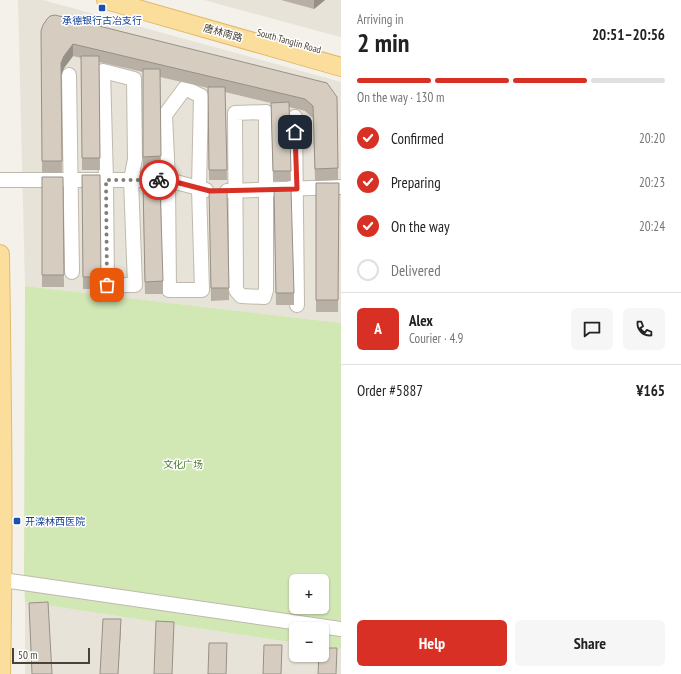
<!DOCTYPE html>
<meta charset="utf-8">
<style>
:root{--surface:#fff;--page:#f6f6f6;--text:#222;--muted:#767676;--line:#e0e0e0;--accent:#d93025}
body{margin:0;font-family:"PT Sans Narrow","Noto Sans SC",sans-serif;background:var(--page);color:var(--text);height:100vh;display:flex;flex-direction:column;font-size:15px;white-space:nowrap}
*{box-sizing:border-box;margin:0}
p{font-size:13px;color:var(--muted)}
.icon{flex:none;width:22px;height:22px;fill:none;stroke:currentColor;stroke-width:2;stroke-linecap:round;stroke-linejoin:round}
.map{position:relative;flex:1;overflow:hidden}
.details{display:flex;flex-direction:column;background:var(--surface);width:340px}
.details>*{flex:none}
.controls{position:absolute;left:289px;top:574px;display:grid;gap:8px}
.controls a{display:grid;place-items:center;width:40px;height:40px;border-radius:6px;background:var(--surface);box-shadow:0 1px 3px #0004;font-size:20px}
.scale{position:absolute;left:12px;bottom:10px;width:78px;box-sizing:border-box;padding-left:4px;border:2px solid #484238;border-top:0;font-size:11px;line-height:14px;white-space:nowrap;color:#484238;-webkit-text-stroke:3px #fff;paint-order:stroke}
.pin{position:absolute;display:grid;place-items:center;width:34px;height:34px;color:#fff;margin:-17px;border-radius:8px;box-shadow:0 2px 6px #0006}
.courier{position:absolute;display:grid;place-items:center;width:40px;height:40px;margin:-20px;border:3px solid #d93025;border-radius:50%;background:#fff;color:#222;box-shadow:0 1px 5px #0007}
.summary em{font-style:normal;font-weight:700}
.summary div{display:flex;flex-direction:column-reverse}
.summary{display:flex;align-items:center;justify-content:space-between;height:68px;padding:0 16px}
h1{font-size:26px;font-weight:700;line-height:30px}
.bar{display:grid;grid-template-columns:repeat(4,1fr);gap:6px 4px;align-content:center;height:48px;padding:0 16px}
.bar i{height:5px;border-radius:3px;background:var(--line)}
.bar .selected{background:var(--accent)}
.bar p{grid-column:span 4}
.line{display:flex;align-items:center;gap:10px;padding:0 16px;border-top:1px solid var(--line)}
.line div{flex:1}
.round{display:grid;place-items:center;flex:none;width:42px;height:42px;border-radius:6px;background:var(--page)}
ol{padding:0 16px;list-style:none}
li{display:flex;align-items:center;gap:12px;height:44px}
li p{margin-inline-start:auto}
li .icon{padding:4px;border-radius:50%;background:var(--accent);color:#fff;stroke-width:4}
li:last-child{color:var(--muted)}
li i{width:22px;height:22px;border:2px solid var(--line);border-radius:50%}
.action{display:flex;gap:8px;margin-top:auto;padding:8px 16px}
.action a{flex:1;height:46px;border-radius:6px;background:var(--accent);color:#fff;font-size:16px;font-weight:700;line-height:46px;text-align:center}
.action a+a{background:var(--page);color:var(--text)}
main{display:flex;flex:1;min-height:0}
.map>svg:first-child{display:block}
</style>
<main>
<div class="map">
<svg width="341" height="674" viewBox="0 0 341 674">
<rect width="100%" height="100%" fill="#f4f1ea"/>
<!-- residential -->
<g fill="#e8e3d8">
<path d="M18 0H43L341 82V323L25 286Z"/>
<path d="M204 0H341V36L340 37Z"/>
<path d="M25 602 296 643V655H322V646L341 649V674H25Z"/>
</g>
<!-- green -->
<path fill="#d1e7b4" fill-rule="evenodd" d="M25 286 341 323V649L322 646V629H296V643L25 602 24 577ZM296 581H322V607H296Z"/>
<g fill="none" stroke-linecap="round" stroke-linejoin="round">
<!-- minor casing -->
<g stroke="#c0b9ad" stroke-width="16">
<g id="minor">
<path d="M103 71 134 79 135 159 131 180 135 285H107L106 180Z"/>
<path d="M69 75 72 272"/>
<path d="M185 88 201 96 199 188 202 290H169L168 180 165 115Z"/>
<path d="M266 112V290L264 297 241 296 236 290 235 113Z"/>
<path d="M295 117 297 305"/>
<path d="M0 180H168L206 190"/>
<path d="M227 191 341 187"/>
<path d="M3 580 341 629"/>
</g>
</g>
<!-- major casing -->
<g stroke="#e1bb6c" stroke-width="20">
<g id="major">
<path d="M106 0 341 67"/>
<path d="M0 254C2 394 4 534 1 674"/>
</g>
</g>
<!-- minor -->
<use href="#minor" stroke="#fff" stroke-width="14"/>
<!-- major -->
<use href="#major" stroke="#fbde9c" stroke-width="18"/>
</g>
<!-- wall -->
<g fill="#b8b0a5">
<path d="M281 0H325L314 9Z"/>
<path d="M41 31 327 83 338 168V180L315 181 313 118 305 111 289 107 291 181H273L271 103 225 92 227 180H209L208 88 160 77 161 169H143V72L99 62 100 170H82L81 58 73 56 64 68 61 75 62 173H42Z"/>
<path d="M82 175H100L101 289H83Z"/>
<path d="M42 177H63L64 287H42Z"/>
<path d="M316 183H339L338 312H316Z"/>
<path d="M143 195 163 281V294H145Z"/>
<path d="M209 201 229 288V300L211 301Z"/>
<path d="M274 201 294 293V305H276Z"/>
<path d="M29 603 52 674H32Z"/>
</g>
<!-- shaded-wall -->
<g fill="#969086">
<path d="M314 0H325L314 9Z"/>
<path d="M73 44V56L64 68 61 76V63L64 56Z"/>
<path d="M121 619V629L118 674Z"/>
</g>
<!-- building -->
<g fill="#d6cdc0" stroke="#969086">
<path d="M55 15 327 83 337 97 338 168 315 169 313 106 305 99 73 44 64 56 61 63 62 161H42L41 31 43 25 47 19 50 16Z"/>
<path d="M81 56H99L100 158H82Z"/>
<path d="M143 69H160L161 156 143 157Z"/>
<path d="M208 87H225L227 170H209Z"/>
<path d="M289 102 291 171H273L271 103Z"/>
<path d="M82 175H100L101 277H83Z"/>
<path d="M42 177H63L64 275H42Z"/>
<path d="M160 182 163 281 145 282 143 183Z"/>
<path d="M316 183H339L338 300H316Z"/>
<path d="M209 189H227L229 288H211Z"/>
<path d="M274 189H291L294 293H276Z"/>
<path d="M48 602 52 674H32L29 603Z"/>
<path d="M103 619H121L118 674H100Z"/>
<path d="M156 621 174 622 172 674H154Z"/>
<path d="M209 643H227L226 674H208Z"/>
<path d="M264 645H282L281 674H263Z"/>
<path d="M322 648H337L336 674H318L319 655H322Z"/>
</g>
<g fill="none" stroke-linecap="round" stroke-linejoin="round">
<!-- done -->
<path stroke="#847f76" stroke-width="4" stroke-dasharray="0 7.2" d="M107 285 106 180H159"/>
<!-- route -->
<path stroke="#d93025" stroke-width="5" d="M159 180H168L210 191 297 189 295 132"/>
</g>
<!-- markers -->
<g fill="#1a4fb4" stroke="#fff" stroke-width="1.5">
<rect x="98" y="4" width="8" height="8" rx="2"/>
<rect x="13" y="517" width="8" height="8" rx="2"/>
</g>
<g text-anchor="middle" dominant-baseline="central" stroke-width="3" stroke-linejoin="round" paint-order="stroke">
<!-- transit labels -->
<g font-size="10" fill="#164399" stroke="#fff">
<text x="102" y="20">承德银行古冶支行</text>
<text x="25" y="521" text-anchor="start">开滦林西医院</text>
</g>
<!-- street labels -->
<g font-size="10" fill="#484238" stroke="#fff">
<text transform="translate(223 33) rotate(16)">唐林南路</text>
<text transform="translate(289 41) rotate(16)">South Tanglin Road</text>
</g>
<!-- park labels -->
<g font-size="10" fill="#4b792c" stroke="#fff">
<text x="183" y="464">文化广场</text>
</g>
</g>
</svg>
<div class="controls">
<a>+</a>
<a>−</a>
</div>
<div class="scale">50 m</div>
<div class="pin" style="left:107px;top:285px;background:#ea580c"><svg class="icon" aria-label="bag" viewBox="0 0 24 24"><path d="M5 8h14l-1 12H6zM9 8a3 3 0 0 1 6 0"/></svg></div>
<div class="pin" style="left:295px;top:132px;background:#1f2937"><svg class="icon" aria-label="home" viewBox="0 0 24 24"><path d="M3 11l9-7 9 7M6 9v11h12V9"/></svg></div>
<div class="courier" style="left:159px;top:180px"><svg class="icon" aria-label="bike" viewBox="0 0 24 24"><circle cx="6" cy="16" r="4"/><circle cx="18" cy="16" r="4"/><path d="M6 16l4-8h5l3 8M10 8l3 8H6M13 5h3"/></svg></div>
</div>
<section class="details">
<div class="summary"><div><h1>2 min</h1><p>Arriving in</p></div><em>20:51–20:56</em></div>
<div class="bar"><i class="selected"></i><i class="selected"></i><i class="selected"></i><i></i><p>On the way · 130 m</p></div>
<ol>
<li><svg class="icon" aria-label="check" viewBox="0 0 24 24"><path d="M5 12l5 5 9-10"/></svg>Confirmed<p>20:20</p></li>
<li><svg class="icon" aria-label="check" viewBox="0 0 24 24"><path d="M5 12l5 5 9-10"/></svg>Preparing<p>20:23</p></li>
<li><svg class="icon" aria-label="check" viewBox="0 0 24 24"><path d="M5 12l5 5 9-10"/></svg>On the way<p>20:24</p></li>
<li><i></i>Delivered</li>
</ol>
<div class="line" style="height:72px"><b class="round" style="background:var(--accent);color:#fff">A</b><div><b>Alex</b><p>Courier · 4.9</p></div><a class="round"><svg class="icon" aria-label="chat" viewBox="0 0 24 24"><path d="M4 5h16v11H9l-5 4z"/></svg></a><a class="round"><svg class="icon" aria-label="phone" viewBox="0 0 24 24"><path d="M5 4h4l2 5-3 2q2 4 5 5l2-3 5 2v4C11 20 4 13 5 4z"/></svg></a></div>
<div class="line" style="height:52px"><div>Order #5887</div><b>¥165</b></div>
<div class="action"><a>Help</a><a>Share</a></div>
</section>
</main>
